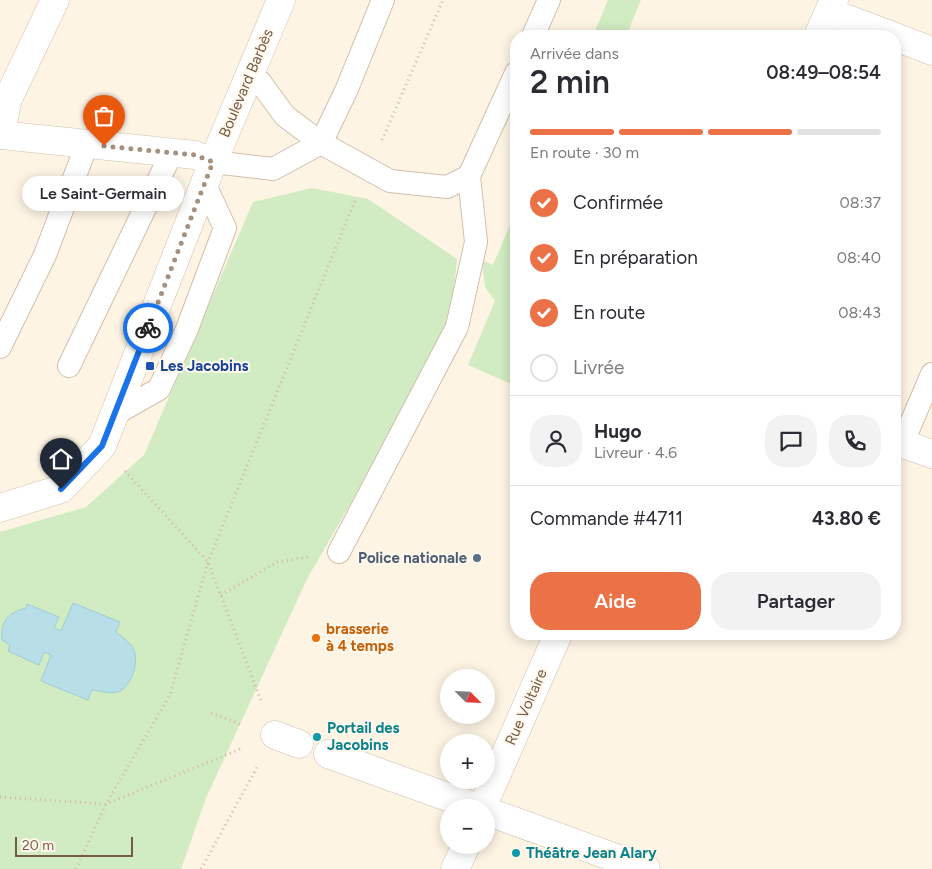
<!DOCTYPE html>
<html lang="fr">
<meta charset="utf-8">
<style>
:root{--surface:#fff;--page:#f2f2f3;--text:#2b2b33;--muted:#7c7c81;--line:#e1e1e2;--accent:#ea7246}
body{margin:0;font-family:Figtree,sans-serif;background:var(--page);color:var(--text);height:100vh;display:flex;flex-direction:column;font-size:19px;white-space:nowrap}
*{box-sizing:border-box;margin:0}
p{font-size:16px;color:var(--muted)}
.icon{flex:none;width:28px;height:28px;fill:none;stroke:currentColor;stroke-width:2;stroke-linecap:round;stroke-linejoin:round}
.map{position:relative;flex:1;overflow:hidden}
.sheet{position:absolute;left:510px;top:30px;width:391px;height:610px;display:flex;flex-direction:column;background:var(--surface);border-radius:20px;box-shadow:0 2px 12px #0003}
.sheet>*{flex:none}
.needle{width:32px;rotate:114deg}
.tools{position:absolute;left:440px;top:669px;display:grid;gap:10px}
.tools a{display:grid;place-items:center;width:55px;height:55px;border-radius:50%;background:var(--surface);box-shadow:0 2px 12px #0003;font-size:25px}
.scale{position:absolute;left:15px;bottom:12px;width:118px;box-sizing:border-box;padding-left:5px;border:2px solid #765b49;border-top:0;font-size:14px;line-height:18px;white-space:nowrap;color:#765b49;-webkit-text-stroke:4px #fff8eb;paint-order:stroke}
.pin{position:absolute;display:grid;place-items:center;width:42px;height:42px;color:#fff;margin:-51px -21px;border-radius:50% 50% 50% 0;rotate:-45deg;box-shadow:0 0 5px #0007}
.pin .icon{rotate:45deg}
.courier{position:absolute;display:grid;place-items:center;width:50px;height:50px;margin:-25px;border:4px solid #1a73e8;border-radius:50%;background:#fff;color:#222;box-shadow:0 1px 6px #0007}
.bubble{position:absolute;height:35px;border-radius:18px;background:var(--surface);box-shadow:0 2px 12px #0003;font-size:16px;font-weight:600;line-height:35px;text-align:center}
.headline em{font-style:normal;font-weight:600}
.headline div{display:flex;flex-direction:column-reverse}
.headline{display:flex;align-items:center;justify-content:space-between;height:85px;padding:0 20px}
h1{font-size:32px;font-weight:600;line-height:38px}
.bar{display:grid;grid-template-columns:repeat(4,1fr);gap:8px 5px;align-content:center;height:60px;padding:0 20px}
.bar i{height:6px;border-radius:4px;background:var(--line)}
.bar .selected{background:var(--accent)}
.bar p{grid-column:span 4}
.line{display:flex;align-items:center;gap:12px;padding:0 20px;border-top:1px solid var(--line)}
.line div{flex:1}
.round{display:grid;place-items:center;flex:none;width:52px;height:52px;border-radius:20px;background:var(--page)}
ol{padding:0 20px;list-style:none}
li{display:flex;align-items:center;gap:15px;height:55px}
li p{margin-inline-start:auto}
li .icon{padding:5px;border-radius:50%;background:var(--accent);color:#fff;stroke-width:4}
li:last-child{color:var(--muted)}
li i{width:28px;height:28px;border:2px solid var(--line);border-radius:50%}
.button{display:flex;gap:10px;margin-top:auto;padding:10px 20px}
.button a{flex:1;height:58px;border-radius:20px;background:var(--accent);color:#fff;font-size:20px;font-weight:600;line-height:58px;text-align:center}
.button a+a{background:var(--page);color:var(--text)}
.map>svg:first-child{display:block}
</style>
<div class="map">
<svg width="932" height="869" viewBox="0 0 932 869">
<rect width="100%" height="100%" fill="#fdf4e4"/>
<!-- green -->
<g fill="#d1ebc2">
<path d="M608 0H641L626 36H593Z"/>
<path d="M312 188 368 199 457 259 450 331 307 579 206 798 181 869H0V532L86 507 144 455 253 202Z"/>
<path d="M516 211V386L468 365 495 301 485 287 482 260 493 265Z"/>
</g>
<!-- water -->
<path fill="#b8dee7" stroke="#9ecdd9" d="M73 603 120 622 116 632C121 636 127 640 131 645 141 657 133 684 120 691 112 695 101 691 92 690L88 700 41 681 51 655 44 652 39 665 8 651 10 645 2 640C0 621 9 612 26 608L27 604 59 617 54 628 61 631Z"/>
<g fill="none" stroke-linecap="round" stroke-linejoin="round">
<!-- lane casing -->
<g stroke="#d1bfad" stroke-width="24">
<g id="lane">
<path d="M533 36 549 0"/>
<path d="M249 77 260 82 285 116 321 143 390 181 447 187 469 176"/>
<path d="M213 162 273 169 321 143 346 91 383 0"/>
<path d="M0 347 45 255 87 144"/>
<path d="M69 366 172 152"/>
<path d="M115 414 159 389 187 329 225 228 205 185"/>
<path d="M902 444 932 374"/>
<path d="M339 552 457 327 476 242 469 176 516 73"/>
</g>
</g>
<!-- street casing -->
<g stroke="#d1bfad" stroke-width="29">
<g id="street">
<path d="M829 12 893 36"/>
<path d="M818 36 834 0"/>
<path d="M895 37 932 51"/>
<path d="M0 135 195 155 213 162"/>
<path d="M1 135 7 101 55 0"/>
<path d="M895 441 932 454"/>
<path d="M275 735 299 744"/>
<path d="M328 754 478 808"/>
<path d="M482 808 558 634"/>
<path d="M486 811 646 869"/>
<path d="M455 869 466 845"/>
</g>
</g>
<!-- secondary casing -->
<g stroke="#d4bfaa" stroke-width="29">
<path id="secondary" d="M0 508 61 489 102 446 213 162 281 0"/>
</g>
<!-- path -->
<g stroke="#d8b79e" stroke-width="3" stroke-dasharray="1 4" stroke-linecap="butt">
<path d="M382 140 443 0"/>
<path d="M125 471 208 562 262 703"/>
<path d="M221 595 277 562 308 557"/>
<path d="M211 713 243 725"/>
<path d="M0 797 106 804 243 748"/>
<path d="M76 869 106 804 170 695 208 562 356 198"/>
<path d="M201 869 259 764"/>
</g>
<!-- lane -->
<use href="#lane" stroke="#fff" stroke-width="22"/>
<!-- street -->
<use href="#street" stroke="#fff" stroke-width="28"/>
<!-- secondary -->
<use href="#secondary" stroke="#fff" stroke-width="28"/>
</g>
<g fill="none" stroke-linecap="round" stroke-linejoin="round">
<!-- done -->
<path stroke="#a5917f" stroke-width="5" stroke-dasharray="0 9" d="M104 146 195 155 213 162 148 328"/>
<!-- route -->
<path stroke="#1a73e8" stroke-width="6" d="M61 489 102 446 148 328"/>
</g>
<!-- markers -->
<rect fill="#1a4fb4" stroke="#fff8eb" stroke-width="2" x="145" y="361" width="10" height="10" rx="2.5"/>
<circle fill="#5c6f8a" stroke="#fff8eb" stroke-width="2" cx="477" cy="558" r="5"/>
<circle fill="#e8710a" stroke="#fff8eb" stroke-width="2" cx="316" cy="638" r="5"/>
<g fill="#0f9aa8" stroke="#fff8eb" stroke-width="2">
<circle cx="317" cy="737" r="5"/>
<circle cx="516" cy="853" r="5"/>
</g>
<g text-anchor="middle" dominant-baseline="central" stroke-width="4" stroke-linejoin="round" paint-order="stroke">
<!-- street labels -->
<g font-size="15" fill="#765b49" stroke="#fff8eb">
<text transform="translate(246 83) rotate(-67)">Boulevard Barbès</text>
<text transform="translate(526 707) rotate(-66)">Rue Voltaire</text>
</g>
<!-- transit labels -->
<g font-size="15" font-weight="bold" fill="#164399" stroke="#fff8eb" text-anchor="start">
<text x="160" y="366">Les Jacobins</text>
</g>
<!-- service labels -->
<g font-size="15" font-weight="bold" fill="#4e5e75" stroke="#fff8eb" text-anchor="end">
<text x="467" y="558">Police nationale</text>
</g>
<!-- food labels -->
<g font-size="15" font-weight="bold" fill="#c56008" stroke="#fff8eb" text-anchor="start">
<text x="326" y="629">brasserie<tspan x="326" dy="17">à 4 temps</tspan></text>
</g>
<!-- culture labels -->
<g font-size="15" font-weight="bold" fill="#0d838f" stroke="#fff8eb" text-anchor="start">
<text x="327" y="728">Portail des<tspan x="327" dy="17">Jacobins</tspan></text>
<text x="526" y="853">Théâtre Jean Alary</text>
</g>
</g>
</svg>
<div class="tools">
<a><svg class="needle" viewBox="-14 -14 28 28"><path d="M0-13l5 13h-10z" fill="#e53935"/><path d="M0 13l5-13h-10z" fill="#7c7c81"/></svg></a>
<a>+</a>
<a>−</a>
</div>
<div class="scale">20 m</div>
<div class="pin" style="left:104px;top:146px;background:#ea580c"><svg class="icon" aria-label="bag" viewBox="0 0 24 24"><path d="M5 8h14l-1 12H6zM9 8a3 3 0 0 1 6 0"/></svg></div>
<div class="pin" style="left:61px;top:489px;background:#1f2937"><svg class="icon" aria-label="home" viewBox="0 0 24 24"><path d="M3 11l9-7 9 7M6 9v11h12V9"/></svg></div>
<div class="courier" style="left:148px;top:328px"><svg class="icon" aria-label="bike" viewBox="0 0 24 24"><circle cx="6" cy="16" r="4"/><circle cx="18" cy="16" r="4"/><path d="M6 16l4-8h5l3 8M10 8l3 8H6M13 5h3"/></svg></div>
<div class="bubble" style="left:22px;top:176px;width:162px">Le Saint-Germain</div>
<section class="sheet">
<div class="headline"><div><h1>2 min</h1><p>Arrivée dans</p></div><em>08:49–08:54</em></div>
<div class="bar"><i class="selected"></i><i class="selected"></i><i class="selected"></i><i></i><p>En route · 30 m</p></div>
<ol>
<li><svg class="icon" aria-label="check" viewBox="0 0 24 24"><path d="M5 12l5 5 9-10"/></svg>Confirmée<p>08:37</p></li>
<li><svg class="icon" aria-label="check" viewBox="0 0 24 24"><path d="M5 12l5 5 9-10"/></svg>En préparation<p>08:40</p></li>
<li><svg class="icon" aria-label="check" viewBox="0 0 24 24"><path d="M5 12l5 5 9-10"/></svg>En route<p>08:43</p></li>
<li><i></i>Livrée</li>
</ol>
<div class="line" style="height:90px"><a class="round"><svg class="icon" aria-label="person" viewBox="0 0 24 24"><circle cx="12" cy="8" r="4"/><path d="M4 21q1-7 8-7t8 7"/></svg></a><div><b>Hugo</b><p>Livreur · 4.6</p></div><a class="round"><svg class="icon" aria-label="chat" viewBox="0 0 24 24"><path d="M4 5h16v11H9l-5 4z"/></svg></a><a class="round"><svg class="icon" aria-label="phone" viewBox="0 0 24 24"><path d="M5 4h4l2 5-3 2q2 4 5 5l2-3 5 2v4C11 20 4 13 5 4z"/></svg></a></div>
<div class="line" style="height:65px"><div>Commande #4711</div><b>43.80 €</b></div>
<div class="button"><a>Aide</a><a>Partager</a></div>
</section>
</div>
